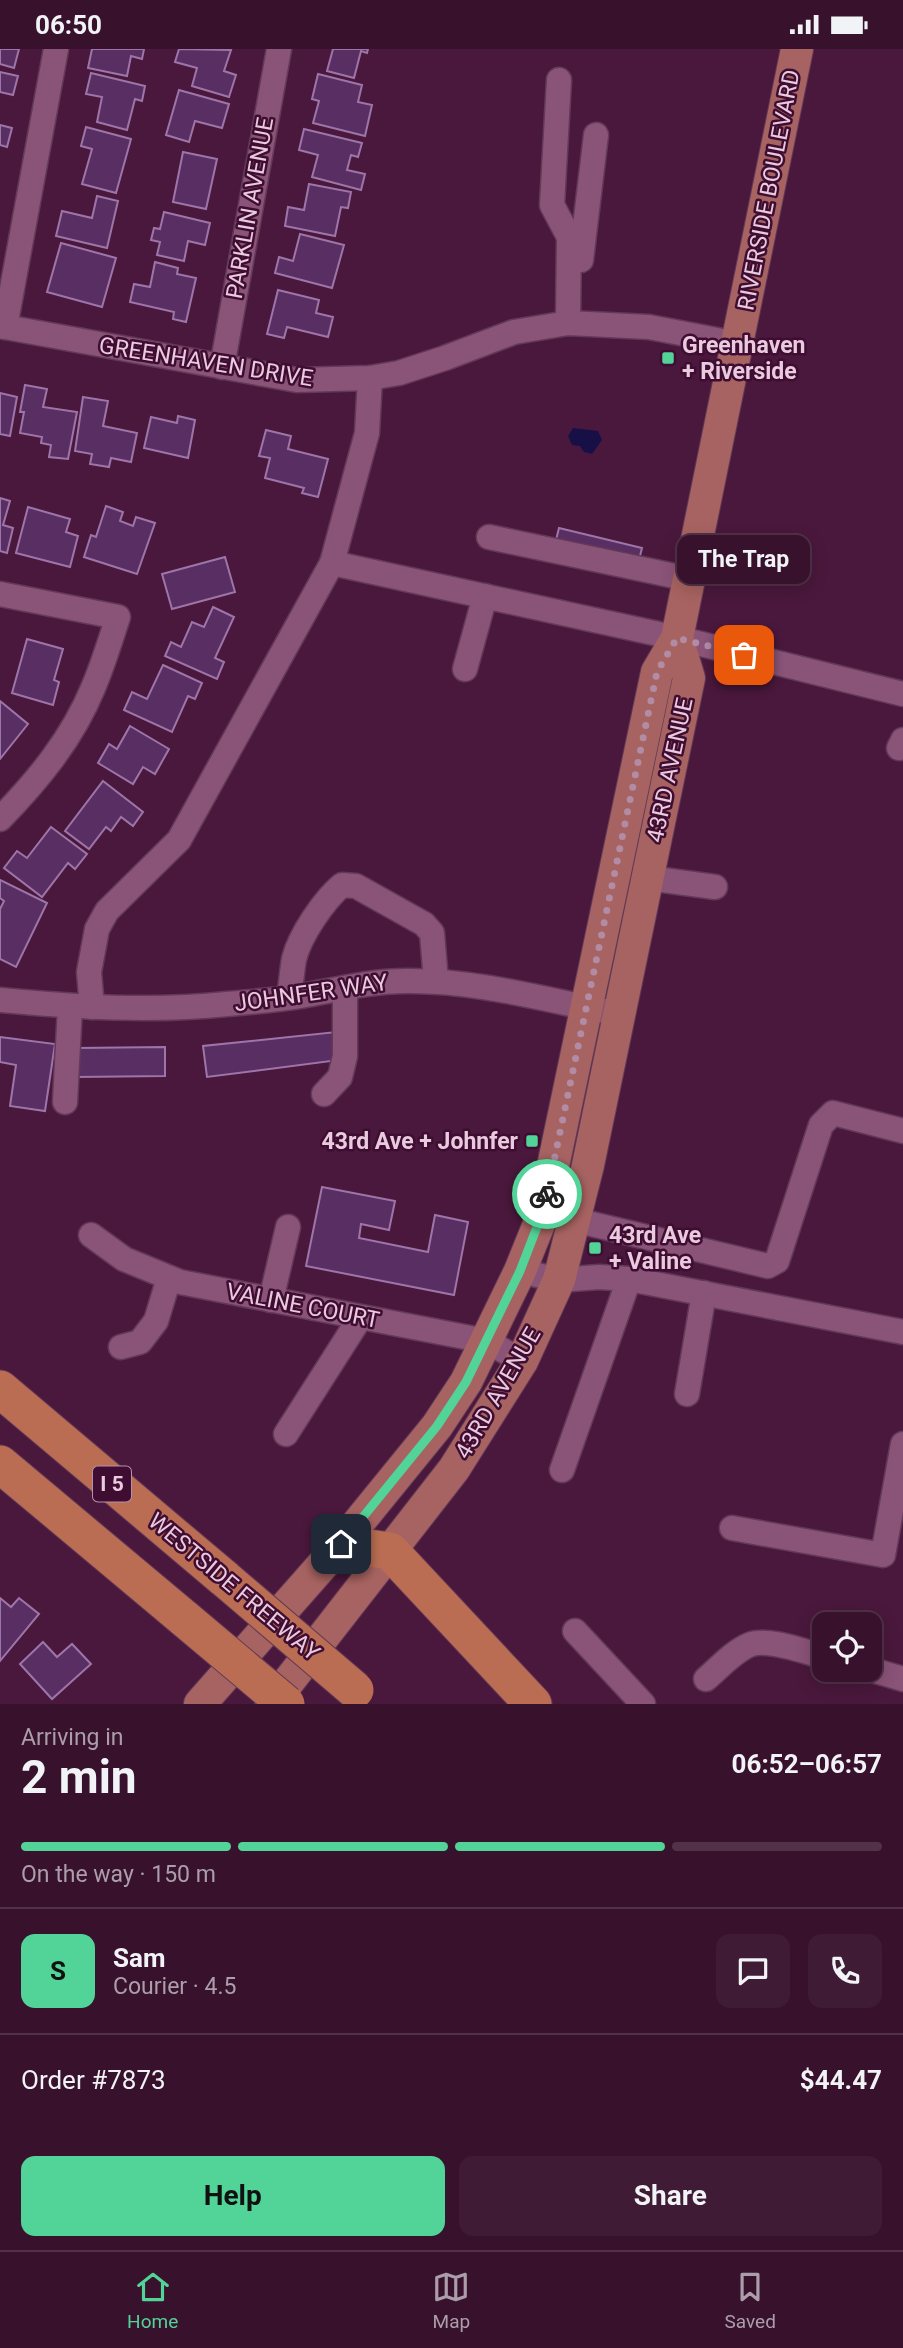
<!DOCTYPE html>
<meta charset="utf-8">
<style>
:root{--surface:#38122d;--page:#3f1b35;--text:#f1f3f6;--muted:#ab9eaa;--line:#523249;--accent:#52d397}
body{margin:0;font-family:Roboto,sans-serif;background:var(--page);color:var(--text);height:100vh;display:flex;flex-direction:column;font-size:26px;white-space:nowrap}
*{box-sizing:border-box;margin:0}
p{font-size:23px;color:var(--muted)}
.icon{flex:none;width:38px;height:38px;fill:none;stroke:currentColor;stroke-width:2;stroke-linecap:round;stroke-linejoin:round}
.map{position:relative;height:1655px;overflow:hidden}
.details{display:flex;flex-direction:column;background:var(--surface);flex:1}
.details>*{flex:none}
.fabs{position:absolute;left:812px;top:1563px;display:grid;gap:14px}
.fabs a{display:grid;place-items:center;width:70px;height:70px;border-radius:14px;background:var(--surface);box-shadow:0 4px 18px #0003,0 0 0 2px var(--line);font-size:35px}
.pin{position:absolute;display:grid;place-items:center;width:60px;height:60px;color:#fff;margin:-30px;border-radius:14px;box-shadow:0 4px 10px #0006}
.courier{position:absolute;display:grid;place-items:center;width:70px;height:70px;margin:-35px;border:5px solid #52d397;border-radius:50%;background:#fff;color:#222;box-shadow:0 2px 9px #0007}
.bubble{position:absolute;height:49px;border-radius:14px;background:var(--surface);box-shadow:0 4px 18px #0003,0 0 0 2px var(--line);font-size:23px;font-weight:700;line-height:49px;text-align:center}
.headline em{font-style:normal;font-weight:700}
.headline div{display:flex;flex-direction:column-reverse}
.headline{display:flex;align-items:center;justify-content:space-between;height:119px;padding:0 21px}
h1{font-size:46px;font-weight:700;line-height:52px}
.bar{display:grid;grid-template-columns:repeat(4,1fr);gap:10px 7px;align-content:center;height:84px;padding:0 21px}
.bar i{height:9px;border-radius:5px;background:var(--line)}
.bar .active{background:var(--accent)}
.bar p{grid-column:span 4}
.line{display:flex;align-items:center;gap:18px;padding:0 21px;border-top:2px solid var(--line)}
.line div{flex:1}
.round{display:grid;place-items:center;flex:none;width:74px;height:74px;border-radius:14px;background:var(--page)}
.action{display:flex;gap:14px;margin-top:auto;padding:14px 21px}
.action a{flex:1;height:80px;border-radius:14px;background:var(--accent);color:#111;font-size:28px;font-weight:700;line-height:80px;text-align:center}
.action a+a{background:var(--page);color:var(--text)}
.status{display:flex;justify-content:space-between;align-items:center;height:49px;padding:0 35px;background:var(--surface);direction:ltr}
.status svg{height:19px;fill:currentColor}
.dock{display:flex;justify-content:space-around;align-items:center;height:98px;border-top:2px solid var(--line);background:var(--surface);font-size:19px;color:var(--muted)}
.dock a{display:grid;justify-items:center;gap:4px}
.dock .active{color:var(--accent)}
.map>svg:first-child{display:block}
</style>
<div class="status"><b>06:50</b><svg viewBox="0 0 49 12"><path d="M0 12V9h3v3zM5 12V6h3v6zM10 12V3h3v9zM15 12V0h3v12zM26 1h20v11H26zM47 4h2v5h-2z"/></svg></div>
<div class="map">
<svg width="903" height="1655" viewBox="0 0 903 1655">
<rect width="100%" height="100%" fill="#4a183c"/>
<!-- water -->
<path fill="#161047" d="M573 379 598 382 602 391 592 405 584 403 580 397 572 396 568 387Z"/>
<!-- building -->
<g fill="#592f63" stroke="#9e75a8" stroke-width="2">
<path d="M0 0H19L14 19 0 15Z"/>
<path d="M92 0H144L142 10 131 7 127 27 88 19Z"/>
<path d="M179 0 231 1 224 22 236 26 229 48 192 37 197 19 175 13Z"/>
<path d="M333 0H368L367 4 361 2 354 29 327 22Z"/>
<path d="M0 23 18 27 13 46 0 43Z"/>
<path d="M91 24 145 37 142 52 135 50 127 81 97 73 102 48 86 45Z"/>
<path d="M318 25 362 36 358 53 372 56 365 87 313 74 319 52 312 50Z"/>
<path d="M179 41 229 55 222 79 195 72 189 93 166 86Z"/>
<path d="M0 76 12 79 7 98 0 96Z"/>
<path d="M86 78 131 90 116 144 82 135 92 100 81 97Z"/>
<path d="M304 80 362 94 358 108 351 106 347 121 365 125 361 141 312 128 318 106 299 101Z"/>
<path d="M183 103 217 110 206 160 173 153Z"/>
<path d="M309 135 351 143 348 159 341 158 335 187 285 177 288 158 304 161Z"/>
<path d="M97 147 118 152 107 199 56 187 62 162 92 169Z"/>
<path d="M164 163 210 174 205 196 188 192 184 212 157 206 160 193 151 191 154 179 160 180Z"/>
<path d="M300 185 344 196 332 239 275 224 279 208 293 212Z"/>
<path d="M61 194 116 209 102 258 47 243Z"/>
<path d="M155 213 178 219 177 225 196 229 186 273 173 270 174 263 130 253 134 235 150 238Z"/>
<path d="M278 241 319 251 316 264 333 268 328 288 287 278 284 289 267 285Z"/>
<path d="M25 336 47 340 43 358 77 363 68 410 49 408 51 396 41 394 42 388 20 384 24 363H20Z"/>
<path d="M0 344 17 348 10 387 0 385Z"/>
<path d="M83 348 108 352 103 377 137 384 131 413 111 409 109 418 90 415 92 405 75 402Z"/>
<path d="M178 367 195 371 188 409 144 399 151 368 177 374Z"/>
<path d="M266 381 291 387 288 400 328 410 318 448 302 444 304 439 265 429 270 409 259 407Z"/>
<path d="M0 449 10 452 3 476 13 479 7 504 0 502Z"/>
<path d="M106 457 123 463 120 472 133 477 136 468 155 474 137 525 84 508 91 486 96 488Z"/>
<path d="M28 458 70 470 66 483 78 487 70 518 16 504Z"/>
<path d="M559 479 642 499 638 515 555 495Z"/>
<path d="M225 508 235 543 172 560 162 525Z"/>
<path d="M213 558 234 568 215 609 224 613 217 630 165 607 171 593 181 598 192 573 204 578Z"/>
<path d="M27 590 63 600 54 631 59 633 53 656 12 644Z"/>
<path d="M163 616 202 634 195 650 188 647 172 683 124 661 132 643 147 650Z"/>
<path d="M0 652 28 675 0 710Z"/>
<path d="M130 677 169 700 155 725 143 718 133 735 98 714 109 695 117 700Z"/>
<path d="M103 732 143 763 133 777 121 768 111 782 106 778 89 800 65 782Z"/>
<path d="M51 778 87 805 75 820 68 814 42 848 4 819 17 802 27 809Z"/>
<path d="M0 831 47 854 16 918 0 910V860L4 852 0 849Z"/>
<path d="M336 983 339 1011 207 1028 203 997Z"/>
<path d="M0 988 55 995 45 1062 10 1057 16 1016 0 1013Z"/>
<path d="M165 998V1027L76 1028V999Z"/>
<path d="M322 1138 395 1152 389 1181 361 1175 359 1189 428 1203 435 1166 468 1173 454 1246 306 1217Z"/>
<path d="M0 1549 11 1558 19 1549 39 1565 0 1612Z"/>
<path d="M43 1593 57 1608 72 1595 91 1615 52 1650 20 1615Z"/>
</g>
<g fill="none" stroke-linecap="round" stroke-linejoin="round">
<!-- minor casing -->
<g stroke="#623957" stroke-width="27">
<g id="minor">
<path d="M559 31 552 156 569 188 568 274"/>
<path d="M581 211 596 86"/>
<path d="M0 277 297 331 370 329 399 324 445 309 514 283 568 274 649 278 738 295"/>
<path d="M5 278 56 0"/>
<path d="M222 318 279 0"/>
<path d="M489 488 689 530"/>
<path d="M332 514 367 384 370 329"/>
<path d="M0 545 118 568C110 592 103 616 93 639 72 690 38 731 0 770"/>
<path d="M465 620 485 547"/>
<path d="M899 699 903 691"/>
<path d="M648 829 715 838"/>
<path d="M289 948C291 935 292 922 294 910 300 886 324 851 342 836L356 837 424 875 432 884 436 932"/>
<path d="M0 951C76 958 152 963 227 955 252 953 277 951 301 947 336 941 370 932 406 932 479 931 549 952 620 965"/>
<path d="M92 958 89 923 97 880 107 862 179 791 332 514 677 589 903 645"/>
<path d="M324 1045 340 1028 345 1007V939"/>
<path d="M65 1053 70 958"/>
<path d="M558 1167 768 1217 777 1212 821 1076 833 1064 903 1082"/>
<path d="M91 1186 124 1210 180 1233 486 1292 522 1312"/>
<path d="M520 1222 559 1231 599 1228 629 1230 903 1283"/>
<path d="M271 1251 288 1178"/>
<path d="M121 1298 140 1293 156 1272 169 1229"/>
<path d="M687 1345 704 1244"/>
<path d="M286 1385 360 1269"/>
<path d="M562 1421 629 1230"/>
<path d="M732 1479 883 1506 903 1395"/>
<path d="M575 1582 643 1655"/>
<path d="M869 1620 903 1630"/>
<path d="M706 1630C720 1618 733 1603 749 1596 767 1588 806 1603 824 1608"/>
</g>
</g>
<!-- major casing -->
<g stroke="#623957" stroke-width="34">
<g id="major">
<path d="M200 1655 341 1495 437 1377 466 1333 486 1292 520 1222 543 1165 657 623 677 589 797 0"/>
<path d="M271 1655 454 1420 522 1312 559 1231 588 1116 689 629 677 589"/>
</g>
</g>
<!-- highway casing -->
<g stroke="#623957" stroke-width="39">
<g id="highway">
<path d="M0 1340 225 1530"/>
<path d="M0 1415 185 1570"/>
<path d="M341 1495 390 1502 533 1655"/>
</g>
</g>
<!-- minor -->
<use href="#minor" stroke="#8a5378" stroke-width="24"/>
<!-- major -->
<use href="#major" stroke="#a76361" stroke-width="32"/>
<!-- highway -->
<use href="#highway" stroke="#ba6d52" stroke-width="37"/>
<!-- highway-bridge casing -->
<g stroke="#623957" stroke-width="39" stroke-linecap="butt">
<g id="highway-bridge">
<path d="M225 1530 355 1641"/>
<path d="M185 1570 286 1655"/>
</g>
</g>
<!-- highway-bridge -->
<use href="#highway-bridge" stroke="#ba6d52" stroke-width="37"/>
</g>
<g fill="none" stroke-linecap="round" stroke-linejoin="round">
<!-- done -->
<path stroke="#b28ca5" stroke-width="7" stroke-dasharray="0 12.6" d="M547 1145 657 623 677 589 744 606"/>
<!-- route -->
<path stroke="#52d397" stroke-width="9" d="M341 1495 437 1377 466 1333 520 1222 542 1165 547 1145"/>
</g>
<!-- markers -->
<g fill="#52d397" stroke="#3e0d31" stroke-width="2.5">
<rect x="661" y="302" width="14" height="14" rx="3.5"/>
<rect x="525" y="1085" width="14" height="14" rx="3.5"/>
<rect x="588" y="1192" width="14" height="14" rx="3.5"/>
</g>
<g text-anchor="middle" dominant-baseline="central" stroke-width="5" stroke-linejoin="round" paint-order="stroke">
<!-- shield labels -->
<rect fill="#3e0d31" stroke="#b691aa" stroke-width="2" x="93" y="1417.5" width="38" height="35" rx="5"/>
<g font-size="21" font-weight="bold" fill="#eacade">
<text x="112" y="1435">I 5</text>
</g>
<!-- street labels -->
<g font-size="23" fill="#eacade" stroke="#3e0d31">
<text transform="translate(769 141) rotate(-79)">RIVERSIDE BOULEVARD</text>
<text transform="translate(250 159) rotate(-80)">PARKLIN AVENUE</text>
<text transform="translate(206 313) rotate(9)">GREENHAVEN DRIVE</text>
<text transform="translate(670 721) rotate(-78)">43RD AVENUE</text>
<text transform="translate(311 944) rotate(-8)">JOHNFER WAY</text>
<text transform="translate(303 1257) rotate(11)">VALINE COURT</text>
<text transform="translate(498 1344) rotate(-60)">43RD AVENUE</text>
<text transform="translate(234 1538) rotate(40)">WESTSIDE FREEWAY</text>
</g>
<!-- poi labels -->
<g font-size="23" font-weight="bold" fill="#eacade" stroke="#3e0d31" text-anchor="start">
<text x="682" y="296">Greenhaven<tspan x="682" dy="26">+ Riverside</tspan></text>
<text x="518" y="1092" text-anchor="end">43rd Ave + Johnfer</text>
<text x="609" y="1186">43rd Ave<tspan x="609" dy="26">+ Valine</tspan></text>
</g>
</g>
</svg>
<div class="fabs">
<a><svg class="icon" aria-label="locate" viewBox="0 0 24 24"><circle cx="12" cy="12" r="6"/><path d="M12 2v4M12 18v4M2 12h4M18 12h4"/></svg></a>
</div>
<div class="pin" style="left:744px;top:606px;background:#ea580c"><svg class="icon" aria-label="bag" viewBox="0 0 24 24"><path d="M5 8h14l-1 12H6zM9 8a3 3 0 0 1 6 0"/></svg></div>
<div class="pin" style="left:341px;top:1495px;background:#1f2937"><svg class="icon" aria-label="home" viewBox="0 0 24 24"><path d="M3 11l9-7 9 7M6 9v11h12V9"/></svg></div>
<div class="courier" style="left:547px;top:1145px"><svg class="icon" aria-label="bike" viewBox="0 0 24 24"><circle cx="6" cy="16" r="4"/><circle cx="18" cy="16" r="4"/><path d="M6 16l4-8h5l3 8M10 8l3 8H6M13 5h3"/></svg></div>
<div class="bubble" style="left:677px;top:486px;width:133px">The Trap</div>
</div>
<section class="details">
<div class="headline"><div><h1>2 min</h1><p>Arriving in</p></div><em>06:52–06:57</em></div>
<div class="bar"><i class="active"></i><i class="active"></i><i class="active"></i><i></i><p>On the way · 150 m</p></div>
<div class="line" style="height:126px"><b class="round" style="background:var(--accent);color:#111">S</b><div><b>Sam</b><p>Courier · 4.5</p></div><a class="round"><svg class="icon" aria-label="chat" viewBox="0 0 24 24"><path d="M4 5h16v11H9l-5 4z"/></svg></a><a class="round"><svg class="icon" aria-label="phone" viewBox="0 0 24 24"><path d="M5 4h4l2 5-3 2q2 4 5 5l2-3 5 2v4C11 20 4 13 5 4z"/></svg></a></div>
<div class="line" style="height:91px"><div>Order #7873</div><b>$44.47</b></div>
<div class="action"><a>Help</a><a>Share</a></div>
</section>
<nav class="dock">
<a class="active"><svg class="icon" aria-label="home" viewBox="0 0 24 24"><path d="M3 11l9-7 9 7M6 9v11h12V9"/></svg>Home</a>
<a><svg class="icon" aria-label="map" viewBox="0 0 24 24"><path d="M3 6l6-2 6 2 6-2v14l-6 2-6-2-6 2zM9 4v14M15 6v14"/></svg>Map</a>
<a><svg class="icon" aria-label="saved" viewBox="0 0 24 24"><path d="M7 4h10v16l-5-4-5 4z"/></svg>Saved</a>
</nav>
